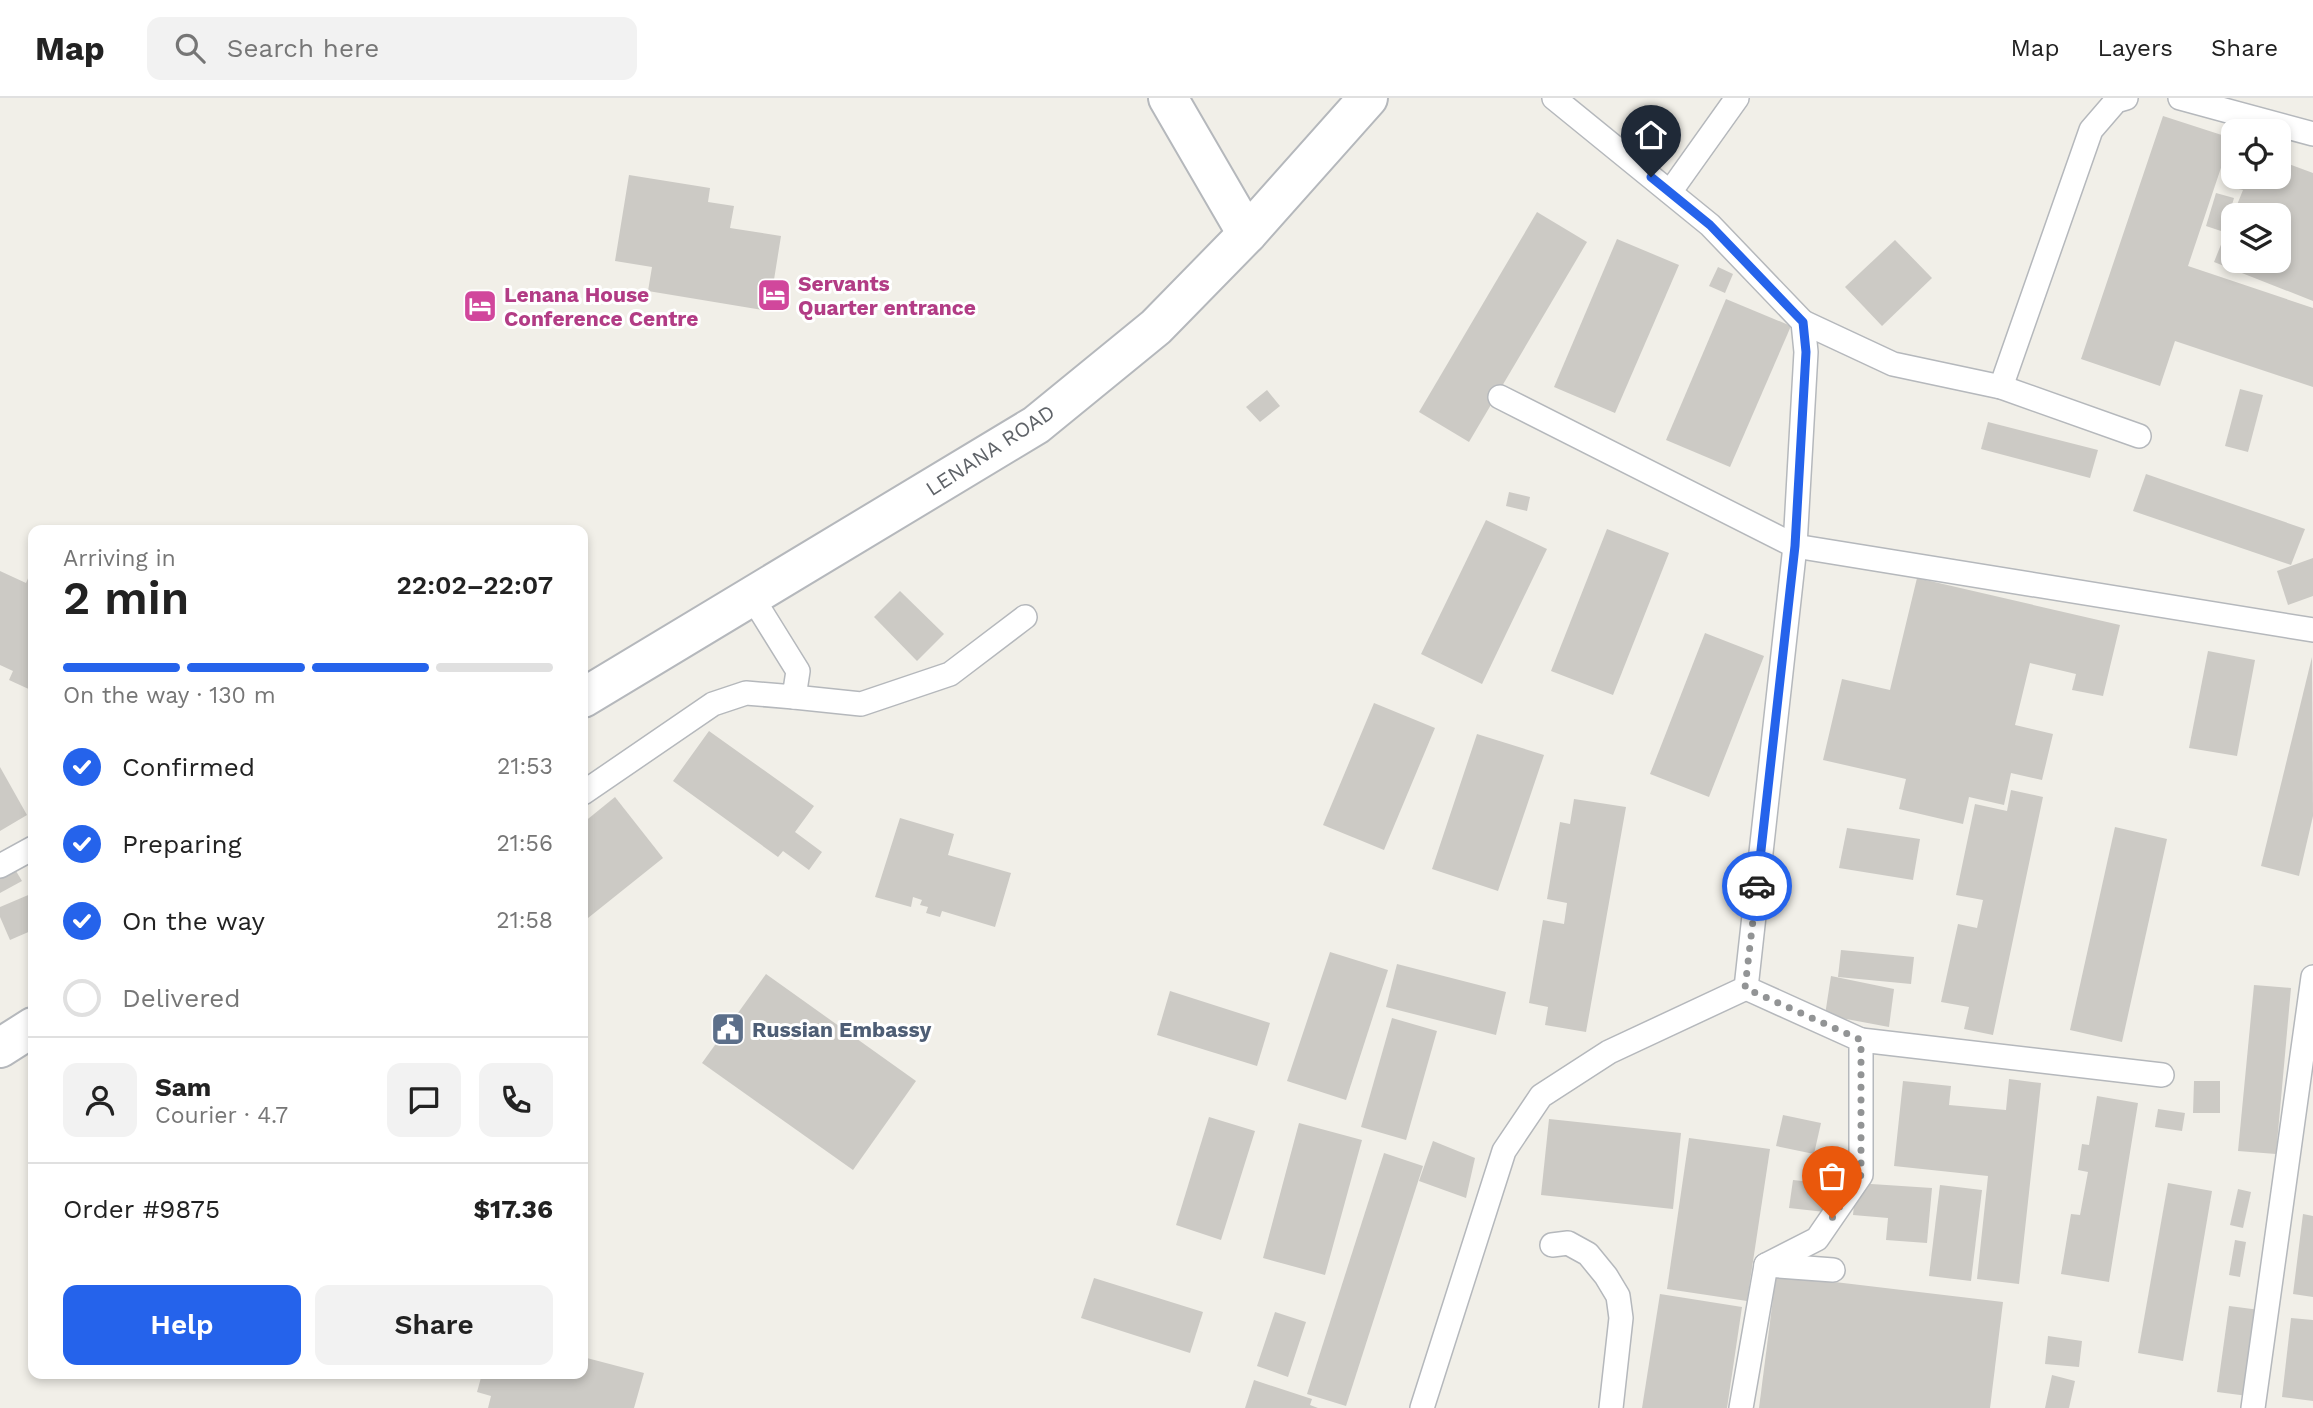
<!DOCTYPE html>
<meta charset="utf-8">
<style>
:root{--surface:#fff;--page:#f2f2f2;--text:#222;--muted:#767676;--line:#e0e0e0;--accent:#2563eb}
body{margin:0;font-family:"Work Sans",sans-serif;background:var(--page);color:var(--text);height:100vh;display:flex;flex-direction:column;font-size:26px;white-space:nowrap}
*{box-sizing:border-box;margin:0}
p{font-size:23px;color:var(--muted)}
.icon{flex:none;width:38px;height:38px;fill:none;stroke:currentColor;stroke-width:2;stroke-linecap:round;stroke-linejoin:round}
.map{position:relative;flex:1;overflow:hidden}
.panel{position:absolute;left:28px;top:427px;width:560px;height:854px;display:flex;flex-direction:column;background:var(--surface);border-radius:14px;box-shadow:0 4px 10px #0003}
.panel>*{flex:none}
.fabs{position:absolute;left:2221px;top:21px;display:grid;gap:14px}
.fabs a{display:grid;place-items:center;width:70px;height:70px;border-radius:14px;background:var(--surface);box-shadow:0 4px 10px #0003;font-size:35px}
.pin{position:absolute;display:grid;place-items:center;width:60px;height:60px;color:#fff;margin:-72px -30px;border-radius:50% 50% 50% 0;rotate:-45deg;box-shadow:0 0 7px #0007}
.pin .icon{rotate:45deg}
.courier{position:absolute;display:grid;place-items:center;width:70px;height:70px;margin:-35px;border:5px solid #2563eb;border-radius:50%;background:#fff;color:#222;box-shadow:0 2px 9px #0007}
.head em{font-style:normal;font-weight:600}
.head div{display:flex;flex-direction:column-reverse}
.head{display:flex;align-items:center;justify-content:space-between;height:119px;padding:0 35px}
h1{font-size:46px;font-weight:600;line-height:52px}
.bar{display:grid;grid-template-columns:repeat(4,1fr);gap:10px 7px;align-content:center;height:84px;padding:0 35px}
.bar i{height:9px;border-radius:5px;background:var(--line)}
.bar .selected{background:var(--accent)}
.bar p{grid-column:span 4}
.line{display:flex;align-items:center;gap:18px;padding:0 35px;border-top:2px solid var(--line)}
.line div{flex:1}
.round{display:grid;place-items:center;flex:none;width:74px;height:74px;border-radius:14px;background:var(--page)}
ol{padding:0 35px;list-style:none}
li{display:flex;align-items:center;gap:21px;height:77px}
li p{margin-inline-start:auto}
li .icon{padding:7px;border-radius:50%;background:var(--accent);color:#fff;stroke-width:4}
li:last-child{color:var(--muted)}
li i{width:38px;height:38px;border:4px solid var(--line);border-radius:50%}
.button{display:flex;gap:14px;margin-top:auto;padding:14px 35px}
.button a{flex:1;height:80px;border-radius:14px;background:var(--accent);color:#fff;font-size:28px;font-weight:600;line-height:80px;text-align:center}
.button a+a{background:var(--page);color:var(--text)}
header{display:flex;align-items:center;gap:42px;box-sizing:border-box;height:98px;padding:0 35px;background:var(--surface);border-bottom:2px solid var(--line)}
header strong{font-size:33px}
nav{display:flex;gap:38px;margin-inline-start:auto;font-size:24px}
.search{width:490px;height:63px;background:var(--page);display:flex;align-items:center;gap:18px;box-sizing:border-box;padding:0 24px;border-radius:14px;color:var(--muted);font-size:26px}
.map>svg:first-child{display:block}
</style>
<header>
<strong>Map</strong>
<div class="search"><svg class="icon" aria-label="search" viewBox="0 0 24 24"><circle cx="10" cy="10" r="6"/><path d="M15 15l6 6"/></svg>Search here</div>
<nav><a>Map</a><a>Layers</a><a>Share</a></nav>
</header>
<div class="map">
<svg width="2313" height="1310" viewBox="0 0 2313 1310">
<rect width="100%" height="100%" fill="#f1efe8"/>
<!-- building -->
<g fill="#cccac5" fill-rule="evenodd">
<path d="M2163 18 2231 40 2188 168 2313 210V289L2175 243 2160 288 2081 261Z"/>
<path d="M2278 62 2313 75V203L2214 164 2243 92 2234 90 2236 79H2246L2243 91 2248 79H2278ZM2233 117H2278V163H2233Z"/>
<path d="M629 77 710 90 708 104 734 108 730 130 781 138 769 213 648 193 652 169 615 163Z"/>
<path d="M2216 95 2234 100 2224 134 2206 128Z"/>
<path d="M1537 114 1587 144 1469 344 1419 314Z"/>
<path d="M1617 141 1679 167 1615 315 1554 289Z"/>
<path d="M1895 142 1932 180 1882 228 1845 189Z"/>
<path d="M1718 169 1733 176 1725 195 1709 188Z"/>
<path d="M1726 201 1791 228 1730 369 1666 342Z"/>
<path d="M2240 291 2263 297 2248 354 2225 348Z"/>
<path d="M1267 292 1280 308 1260 324 1246 309Z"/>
<path d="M1988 324 2098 352 2090 380 1981 351Z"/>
<path d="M2146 376 2305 431 2291 467 2133 413Z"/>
<path d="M1509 394 1530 399 1527 413 1506 408Z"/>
<path d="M1486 422 1547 451 1482 586 1421 556Z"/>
<path d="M1607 431 1669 455 1613 597 1551 573Z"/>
<path d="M2313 460V498L2288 507 2277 473Z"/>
<path d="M33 469V593L9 582 13 573 0 567V473L26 485Z"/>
<path d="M1917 480 2120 527 2103 598 2072 592 2076 576 2030 565 2015 627 2053 636 2042 682 2011 675 2004 707 1969 699 1963 726 1899 711 1906 681 1823 662 1842 581 1890 592Z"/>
<path d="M900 493 944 536 917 563 874 519Z"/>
<path d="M1705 535 1764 558 1709 699 1650 676Z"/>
<path d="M2208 553 2255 562 2237 658 2189 650Z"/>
<path d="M2312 559 2313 718 2299 778 2261 768Z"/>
<path d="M1374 605 1435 630 1384 752 1323 727Z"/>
<path d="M709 633 814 708 795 734 822 754 809 772 783 753 778 759 673 683Z"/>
<path d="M1477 636 1544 657 1498 793 1432 771Z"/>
<path d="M0 669 27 717 0 733Z"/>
<path d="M2011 692 2043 699 1993 937 1964 931 1969 909 1941 904 1958 826 1977 830 1983 802 1956 797 1975 706 2007 713Z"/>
<path d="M615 699 663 760 583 824V725Z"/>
<path d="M1574 701 1626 709 1586 934 1545 927 1548 909 1529 905 1543 822 1564 826 1567 805 1547 801 1560 724 1570 726Z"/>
<path d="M900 720 954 736 948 757 1011 775 995 829 942 813 940 819 926 815 928 809 920 807 922 802 913 799 911 809 875 799Z"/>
<path d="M2115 729 2167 741 2122 944 2070 932Z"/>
<path d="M1847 730 1920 741 1913 782 1839 770Z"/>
<path d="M13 768 22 783 0 795V775Z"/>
<path d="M33 795V832L10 842 0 819V809Z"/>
<path d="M1841 852 1914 859 1911 886 1838 879Z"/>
<path d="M1330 854 1388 872 1346 1002 1287 983Z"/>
<path d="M1397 866 1506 894 1496 937 1386 909Z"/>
<path d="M766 876 916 983 853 1072 702 965Z"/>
<path d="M1831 878 1894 891 1889 929 1825 917Z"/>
<path d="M2254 887 2291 890 2276 1056 2238 1053Z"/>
<path d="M1170 893 1270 925 1257 968 1157 937Z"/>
<path d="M1392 920 1437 933 1406 1042 1361 1029Z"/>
<path d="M2009 981 2041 985 2019 1186 1977 1181 1988 1078 1894 1068 1903 983 1951 988 1949 1007 2006 1012Z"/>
<path d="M2194 983H2220V1015H2193Z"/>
<path d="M2097 998 2138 1005 2109 1184 2061 1176 2071 1116 2080 1117 2088 1074 2078 1072 2082 1046 2089 1047Z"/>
<path d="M2158 1011 2185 1015 2182 1033 2155 1029Z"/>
<path d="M1783 1017 1821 1025 1814 1056 1776 1048Z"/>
<path d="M1209 1019 1255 1033 1221 1142 1176 1127Z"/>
<path d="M1549 1021 1681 1035 1673 1111 1541 1097Z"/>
<path d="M1299 1025 1362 1042 1325 1177 1263 1160Z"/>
<path d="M1689 1040 1770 1051 1747 1203 1667 1191Z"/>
<path d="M1433 1043 1475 1060 1466 1100 1419 1083Z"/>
<path d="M1384 1055 1423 1068 1346 1308 1307 1296Z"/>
<path d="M1793 1082 1829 1086 1825 1114 1789 1110Z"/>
<path d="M1856 1085 1932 1090 1927 1145 1886 1142 1888 1120 1853 1117Z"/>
<path d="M2168 1085 2212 1093 2183 1263 2138 1255Z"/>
<path d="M1940 1087 1982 1092 1971 1183 1929 1178Z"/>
<path d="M2238 1091 2251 1094 2243 1130 2230 1127Z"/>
<path d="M2303 1116 2313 1118V1199L2293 1196Z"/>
<path d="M2235 1142 2246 1144 2240 1179 2229 1177Z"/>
<path d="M1776 1177 2003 1204 1990 1310H1759Z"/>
<path d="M1094 1180 1203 1214 1190 1255 1081 1220Z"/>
<path d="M1660 1196 1742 1209 1727 1310H1642Z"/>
<path d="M2229 1208 2260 1212 2248 1298 2217 1294Z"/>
<path d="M1275 1214 1306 1224 1288 1279 1257 1268Z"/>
<path d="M2291 1220 2313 1222V1303L2282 1299Z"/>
<path d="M2048 1238 2082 1243 2079 1269 2045 1266Z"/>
<path d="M583 1259 644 1275 634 1310H488L491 1298 477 1294 482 1276H583Z"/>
<path d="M2052 1277 2075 1283 2069 1310H2045Z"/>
<path d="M1254 1282 1312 1301 1310 1307 1318 1310H1245Z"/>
</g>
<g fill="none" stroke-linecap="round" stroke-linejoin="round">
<!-- lane casing -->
<g stroke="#b5b8bc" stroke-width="26">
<g id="lane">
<path d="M2180 0 2313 36"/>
<path d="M1670 94 1737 0"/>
<path d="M1803 224 1893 266 2001 289 2139 338"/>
<path d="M2001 289 2091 32 2116 3 2126 0"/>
<path d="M1500 299 1795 448 2313 532"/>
<path d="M794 599 861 606 950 576 1025 519"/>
<path d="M583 695 713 606 746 595 794 599 798 573 752 499"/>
<path d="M0 768 33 750"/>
<path d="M1861 942 2162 977"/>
<path d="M1552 1147 1568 1145 1588 1156 1606 1178 1618 1198 1621 1220 1611 1310"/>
<path d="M1766 1167 1833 1172"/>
<path d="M1422 1310 1504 1053 1541 998 1609 954 1746 890 1795 448 1806 254 1803 224 1710 127 1554 0"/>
<path d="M1741 1310 1766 1167 1817 1141 1861 1077V942L1746 890"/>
<path d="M2253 1310 2313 879"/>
</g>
</g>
<!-- street casing -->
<g stroke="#b5b8bc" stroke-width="42">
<g id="street">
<path d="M1168 0 1247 136"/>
<path d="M583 600 1036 327 1156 229 1247 136 1368 0"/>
<path d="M0 950 33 929"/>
</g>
</g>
<!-- lane -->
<use href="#lane" stroke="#fff" stroke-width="23"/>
<!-- street -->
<use href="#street" stroke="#fff" stroke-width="38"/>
</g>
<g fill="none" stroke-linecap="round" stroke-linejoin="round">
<!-- done -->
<path stroke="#929495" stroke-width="7" stroke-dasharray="0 12.6" d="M1757 788 1745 890 1861 942V1077L1832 1120"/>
<!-- route -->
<path stroke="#2563eb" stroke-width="9" d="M1651 79 1710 127 1803 224 1806 254 1795 448 1757 788"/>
</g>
<!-- icons -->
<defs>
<g id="hotel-square" transform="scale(1.75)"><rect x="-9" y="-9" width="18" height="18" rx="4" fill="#d1479c" stroke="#fff"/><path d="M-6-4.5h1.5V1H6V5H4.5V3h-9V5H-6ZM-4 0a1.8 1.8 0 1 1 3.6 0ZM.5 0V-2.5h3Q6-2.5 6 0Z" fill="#fff"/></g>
<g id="civic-square" transform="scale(1.75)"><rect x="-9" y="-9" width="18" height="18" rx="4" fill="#5c6f8a" stroke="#fff"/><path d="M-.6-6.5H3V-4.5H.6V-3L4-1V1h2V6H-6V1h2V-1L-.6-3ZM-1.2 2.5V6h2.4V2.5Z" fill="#fff"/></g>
</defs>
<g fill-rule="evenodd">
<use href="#hotel-square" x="774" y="197"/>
<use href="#hotel-square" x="480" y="208"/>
<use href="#civic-square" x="728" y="931"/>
</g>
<g text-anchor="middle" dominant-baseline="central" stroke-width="6" stroke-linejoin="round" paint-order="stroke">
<!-- hotel labels -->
<g font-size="21" font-weight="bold" fill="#b23c85" stroke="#fff" text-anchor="start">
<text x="798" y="185">Servants<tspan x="798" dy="24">Quarter entrance</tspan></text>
<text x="504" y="196">Lenana House<tspan x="504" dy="24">Conference Centre</tspan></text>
</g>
<!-- street labels -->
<g font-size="21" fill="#5f6368" stroke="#fff">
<text transform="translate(990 352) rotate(-33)">LENANA ROAD</text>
</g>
<!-- service labels -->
<g font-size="21" font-weight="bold" fill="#4e5e75" stroke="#fff" text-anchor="start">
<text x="752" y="931">Russian Embassy</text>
</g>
</g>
</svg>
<div class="fabs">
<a><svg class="icon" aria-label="locate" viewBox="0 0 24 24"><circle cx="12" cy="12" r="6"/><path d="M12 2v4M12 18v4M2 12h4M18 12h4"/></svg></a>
<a><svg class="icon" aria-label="layers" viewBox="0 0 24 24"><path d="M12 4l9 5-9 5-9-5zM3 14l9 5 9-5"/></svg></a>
</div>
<div class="pin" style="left:1832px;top:1120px;background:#ea580c"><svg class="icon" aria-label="bag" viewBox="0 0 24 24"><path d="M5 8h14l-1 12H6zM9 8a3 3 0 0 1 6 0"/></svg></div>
<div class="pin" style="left:1651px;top:79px;background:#1f2937"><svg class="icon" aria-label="home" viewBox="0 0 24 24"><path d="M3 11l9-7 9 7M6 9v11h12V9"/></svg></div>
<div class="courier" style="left:1757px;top:788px"><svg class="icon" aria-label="car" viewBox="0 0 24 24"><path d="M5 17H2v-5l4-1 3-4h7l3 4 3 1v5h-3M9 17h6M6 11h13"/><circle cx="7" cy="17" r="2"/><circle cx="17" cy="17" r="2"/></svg></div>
<section class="panel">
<div class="head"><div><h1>2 min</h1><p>Arriving in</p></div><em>22:02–22:07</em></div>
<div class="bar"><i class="selected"></i><i class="selected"></i><i class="selected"></i><i></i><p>On the way · 130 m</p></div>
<ol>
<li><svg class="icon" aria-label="check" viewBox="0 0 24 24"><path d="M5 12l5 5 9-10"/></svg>Confirmed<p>21:53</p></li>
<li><svg class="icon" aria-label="check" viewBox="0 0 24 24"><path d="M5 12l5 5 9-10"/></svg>Preparing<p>21:56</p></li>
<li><svg class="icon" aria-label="check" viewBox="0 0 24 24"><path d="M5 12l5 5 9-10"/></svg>On the way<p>21:58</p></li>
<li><i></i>Delivered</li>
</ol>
<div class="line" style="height:126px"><a class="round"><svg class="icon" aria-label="person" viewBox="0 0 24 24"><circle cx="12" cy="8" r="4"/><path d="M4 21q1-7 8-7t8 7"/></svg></a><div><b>Sam</b><p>Courier · 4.7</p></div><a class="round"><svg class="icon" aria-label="chat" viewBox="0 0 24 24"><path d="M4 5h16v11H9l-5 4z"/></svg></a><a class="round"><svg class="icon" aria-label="phone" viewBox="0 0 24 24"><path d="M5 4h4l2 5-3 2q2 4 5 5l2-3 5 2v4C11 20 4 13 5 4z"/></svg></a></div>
<div class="line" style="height:91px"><div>Order #9875</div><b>$17.36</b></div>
<div class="button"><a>Help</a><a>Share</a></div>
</section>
</div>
